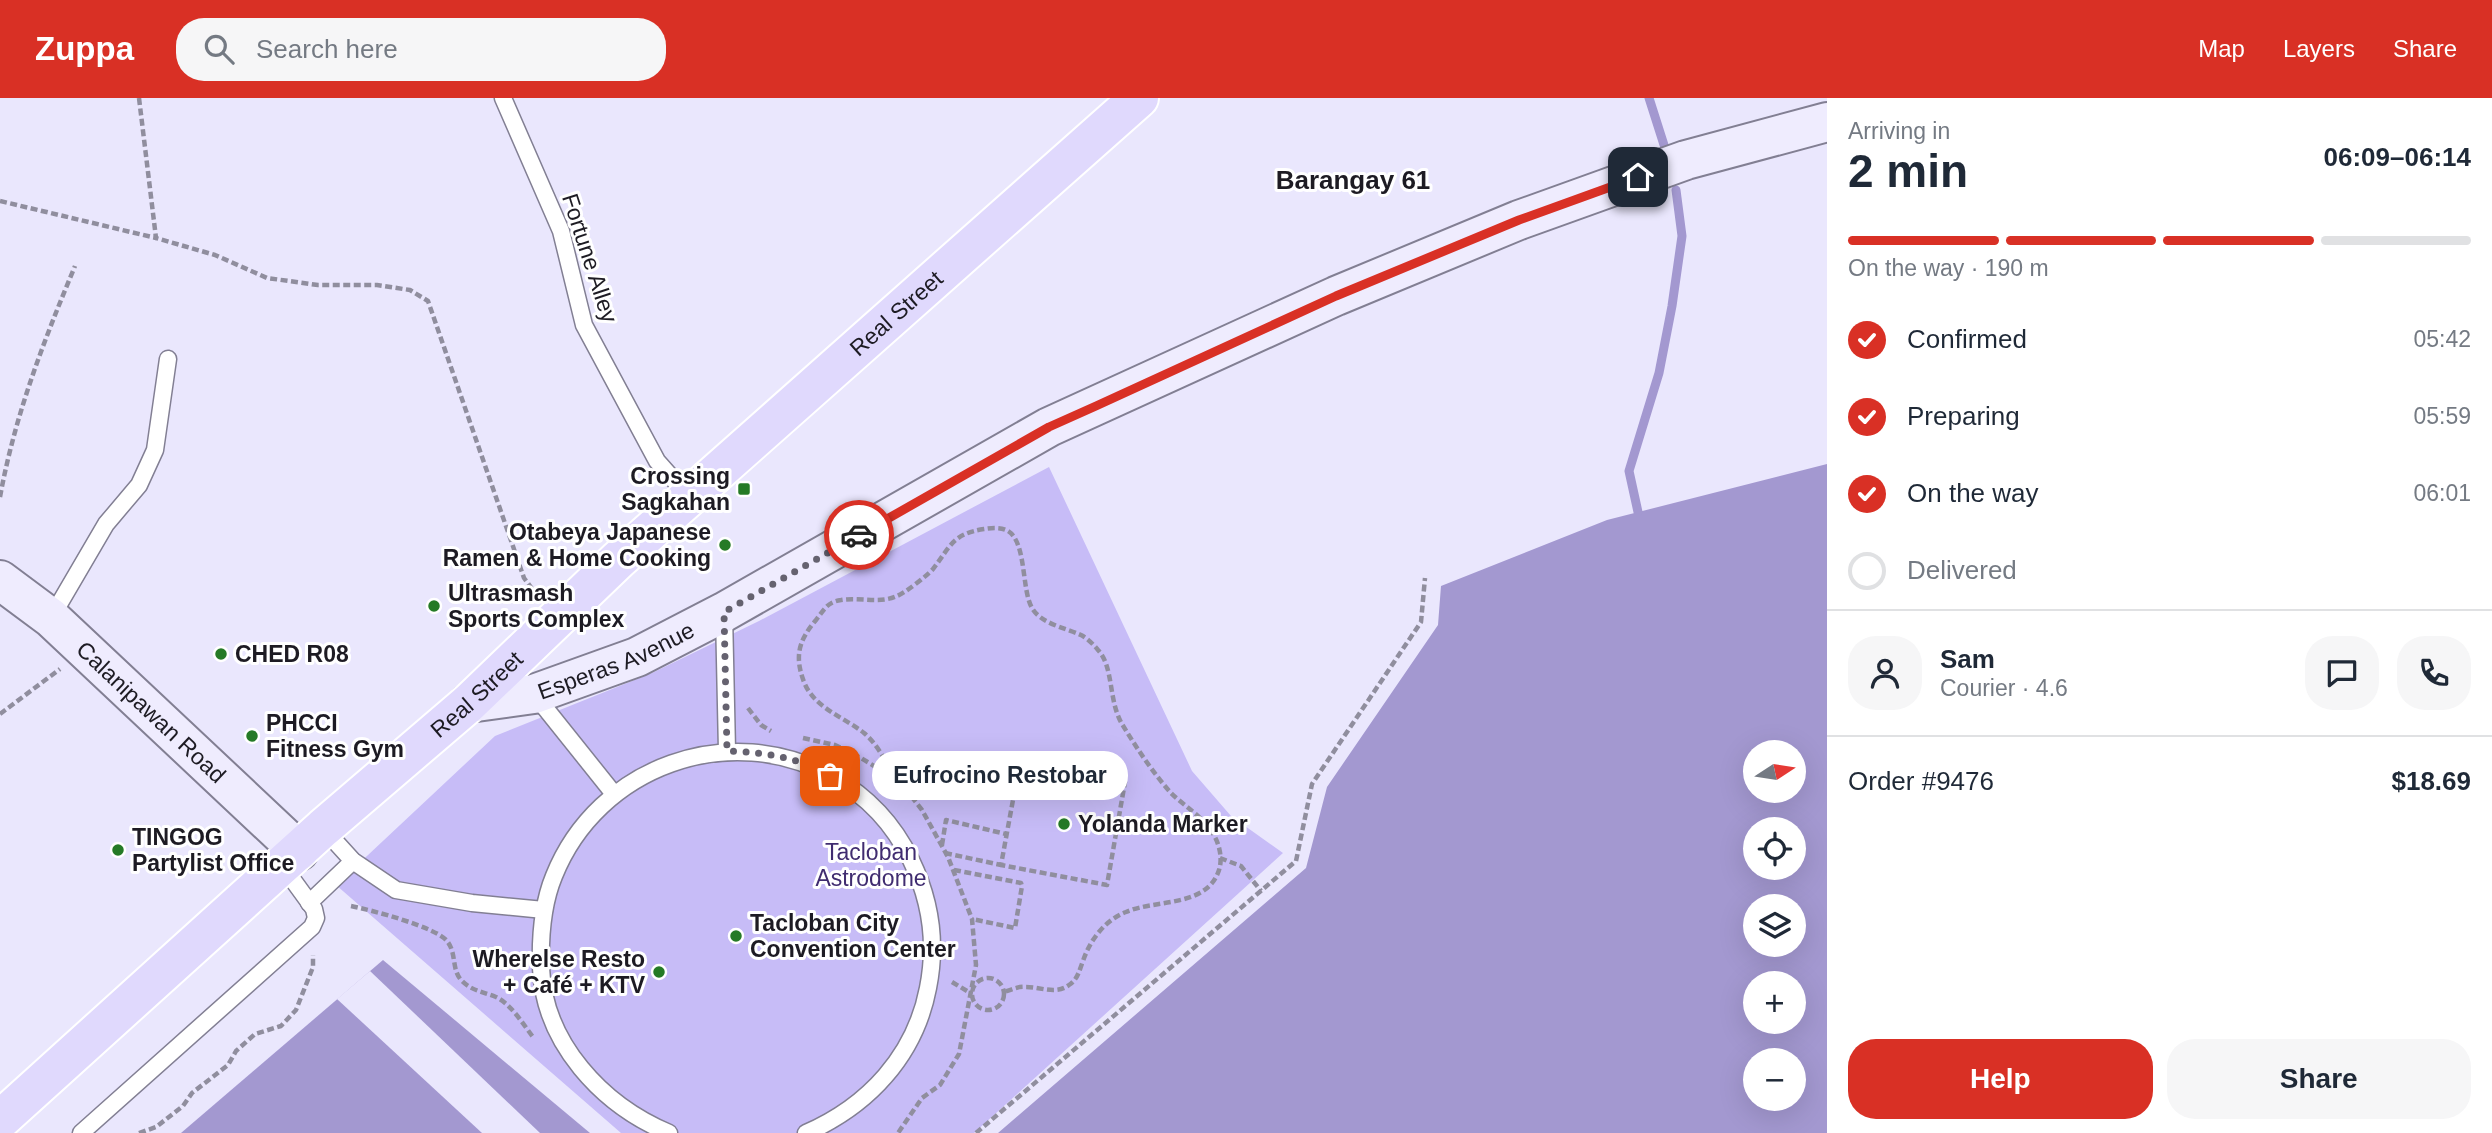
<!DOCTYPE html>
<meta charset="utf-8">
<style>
:root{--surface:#fff;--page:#f6f6f7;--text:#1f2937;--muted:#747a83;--line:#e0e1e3;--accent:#d93025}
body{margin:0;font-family:Helvetica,sans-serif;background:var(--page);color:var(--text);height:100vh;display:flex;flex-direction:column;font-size:26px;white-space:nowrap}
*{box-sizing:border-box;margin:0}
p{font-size:23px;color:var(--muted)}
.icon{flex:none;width:38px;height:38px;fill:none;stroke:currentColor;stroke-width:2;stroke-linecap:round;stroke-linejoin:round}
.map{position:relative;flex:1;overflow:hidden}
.side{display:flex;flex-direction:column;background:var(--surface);width:665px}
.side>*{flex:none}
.needle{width:46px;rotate:78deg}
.fabs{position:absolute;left:1743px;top:642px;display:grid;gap:14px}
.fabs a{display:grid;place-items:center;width:63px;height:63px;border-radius:50%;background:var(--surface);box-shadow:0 7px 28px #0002;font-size:35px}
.pin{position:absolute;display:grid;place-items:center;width:60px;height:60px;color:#fff;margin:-30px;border-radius:14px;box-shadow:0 4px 10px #0006}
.courier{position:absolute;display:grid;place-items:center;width:70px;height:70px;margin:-35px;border:5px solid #d93025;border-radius:50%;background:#fff;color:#222;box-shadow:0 2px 9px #0007}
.bubble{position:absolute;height:49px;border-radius:24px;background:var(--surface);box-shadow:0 7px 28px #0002;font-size:23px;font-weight:700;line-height:49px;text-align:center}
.head em{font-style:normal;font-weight:700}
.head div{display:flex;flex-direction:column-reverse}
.head{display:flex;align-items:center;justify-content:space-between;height:119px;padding:0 21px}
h1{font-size:46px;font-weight:700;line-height:52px}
.bar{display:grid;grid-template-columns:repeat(4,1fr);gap:10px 7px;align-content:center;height:84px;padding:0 21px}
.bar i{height:9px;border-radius:5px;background:var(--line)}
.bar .active{background:var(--accent)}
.bar p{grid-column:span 4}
.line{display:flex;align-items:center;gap:18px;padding:0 21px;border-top:2px solid var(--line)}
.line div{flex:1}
.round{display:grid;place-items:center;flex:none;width:74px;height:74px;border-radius:28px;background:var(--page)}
ol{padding:0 21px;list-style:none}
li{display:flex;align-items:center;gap:21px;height:77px}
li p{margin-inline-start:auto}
li .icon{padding:7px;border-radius:50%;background:var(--accent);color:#fff;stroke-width:4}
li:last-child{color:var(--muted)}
li i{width:38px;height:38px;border:4px solid var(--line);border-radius:50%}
.primary-button{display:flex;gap:14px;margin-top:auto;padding:14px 21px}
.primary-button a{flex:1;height:80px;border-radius:28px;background:var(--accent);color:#fff;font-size:28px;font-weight:700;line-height:80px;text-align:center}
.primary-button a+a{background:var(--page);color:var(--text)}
header{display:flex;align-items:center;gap:42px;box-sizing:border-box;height:98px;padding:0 35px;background:var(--accent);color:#fff}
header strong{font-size:33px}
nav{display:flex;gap:38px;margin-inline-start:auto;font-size:24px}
.search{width:490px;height:63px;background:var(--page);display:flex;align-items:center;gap:18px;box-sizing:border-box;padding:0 24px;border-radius:28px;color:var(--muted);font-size:26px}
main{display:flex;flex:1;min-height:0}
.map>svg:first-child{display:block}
</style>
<header>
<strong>Zuppa</strong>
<div class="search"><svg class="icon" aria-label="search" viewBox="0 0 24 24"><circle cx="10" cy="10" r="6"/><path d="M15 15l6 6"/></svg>Search here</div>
<nav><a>Map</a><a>Layers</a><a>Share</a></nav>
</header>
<main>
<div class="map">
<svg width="1827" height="1035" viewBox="0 0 1827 1035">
<rect width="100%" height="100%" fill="#eae7fd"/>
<!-- green -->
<path fill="#c7bcf7" d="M1049 369 1192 673 1231 718 1283 755 974 1035H621L336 787 495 638 652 575 759 523Z"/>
<!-- water -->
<g fill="#a398d0" fill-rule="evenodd">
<path d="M1827 366V1035H998L1306 770 1327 689 1438 527 1441 488 1607 422ZM1755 654H1794V693H1755ZM1755 732H1794V770H1755ZM1755 808H1794V847H1755ZM1755 886H1794V924H1755ZM1755 962H1794V1001H1755Z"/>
<path d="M383 862 590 1035H181Z"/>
</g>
<!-- pier -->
<path fill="#eae7fd" d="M370 873 540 1035H482L337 901Z"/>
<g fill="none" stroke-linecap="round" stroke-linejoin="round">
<!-- stream -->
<g stroke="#a398d0" stroke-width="9">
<path d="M1649 0 1664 47"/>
<path d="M1638 414 1629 373 1659 275 1672 208 1682 138 1676 92"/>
</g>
<!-- lane casing -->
<g stroke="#827f93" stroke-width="19">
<g id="lane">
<path d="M503 0 561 133 584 227 657 363 689 399"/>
<path d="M724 516 727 653"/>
<path d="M51 520 106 426 139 387 155 352 168 261"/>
<path d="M534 596 614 696"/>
<path d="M323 730 353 763 396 792 472 805 544 812"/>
<path d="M309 805 353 763"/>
<path d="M81 1035 312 829 316 820 314 811 282 767"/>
<path d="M669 1035C602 1007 544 945 541 870 540 839 542 807 554 778 598 668 730 621 833 679 867 698 894 727 911 762 931 803 937 845 928 890 915 958 868 1008 806 1035"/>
</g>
</g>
<!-- secondary casing -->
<g stroke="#827f93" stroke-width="42">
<g id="secondary">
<path id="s1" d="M0 482 51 520 299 753"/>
<path id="s2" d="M469 605 534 596 637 559 724 514 1049 329 1336 198 1519 122 1686 62 1827 24"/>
</g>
</g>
<!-- primary casing -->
<g stroke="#fff" stroke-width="42">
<g id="primary">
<path id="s3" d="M0 1022 323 730 469 605 618 462 1139 0"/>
</g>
</g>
<!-- path -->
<g stroke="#908e9e" stroke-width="4.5" stroke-dasharray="7 3.5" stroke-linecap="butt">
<path d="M139 0 156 140 215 157 267 180 318 187H377L410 192 428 203 524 480 536 496"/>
<path d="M0 103 156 140"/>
<path d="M0 399C15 317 43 245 75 168"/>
<path d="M748 610 761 627 771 633"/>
<path d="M0 616 60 571"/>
<path d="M803 640 835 647 861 660 900 684 922 712 948 759 972 821 976 867 959 956 940 987 922 1000 898 1035"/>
<path d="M1020 664 1125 684 1107 787 1001 767Z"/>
<path d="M895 681C887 665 878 647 864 635 844 619 814 610 804 584 794 558 799 542 816 522 824 512 827 504 841 502 859 499 880 506 897 498 905 495 928 477 933 471 951 448 952 436 984 431 991 430 999 429 1006 432 1027 441 1021 491 1032 510 1041 526 1066 530 1081 537 1087 540 1094 547 1098 552 1114 569 1108 602 1122 626 1136 649 1153 675 1171 695 1184 708 1203 719 1212 734 1219 744 1223 760 1219 772 1207 810 1155 801 1126 814 1105 822 1090 842 1083 863 1079 873 1078 881 1069 887 1056 897 1041 889 1026 889 1018 888 1011 892 1004 894"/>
<path d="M942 747 946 722 1006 736"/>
<path d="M945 755 1001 767"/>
<path d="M1220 760 1241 768 1261 793"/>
<path d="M954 772 1021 785 1022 788 1015 830 972 821"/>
<path d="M351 808C371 812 436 829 447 843 457 855 451 872 462 883 472 893 484 894 496 899 511 906 523 926 533 939"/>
<circle cx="988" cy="896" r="16"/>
<path d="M952 884 972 896"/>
<path d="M139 1035 156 1029 183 1008 192 995 228 967 236 953 255 936 281 928 296 912 313 869V857"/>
<path d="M976 1035 1296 763 1312 686 1421 524 1425 480"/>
</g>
<!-- lane -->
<use href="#lane" stroke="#fff" stroke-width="16"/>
<!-- secondary -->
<use href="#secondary" stroke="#efecfe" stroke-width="38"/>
<!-- primary -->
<use href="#primary" stroke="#e0d9fd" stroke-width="38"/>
</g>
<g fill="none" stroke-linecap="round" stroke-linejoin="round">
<!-- done -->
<path stroke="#65626f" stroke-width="7" stroke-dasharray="0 12.6" d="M830 678C798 659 764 654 727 653L724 514 859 437"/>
<!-- route -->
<path stroke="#d93025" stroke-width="9" d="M859 437 1049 329 1096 308 1336 198 1519 122 1638 79"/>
</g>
<!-- markers -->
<g fill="#257a26" stroke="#fff" stroke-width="2.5">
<rect x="737" y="384" width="14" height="14" rx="3.5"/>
<circle cx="725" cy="447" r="7"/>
<circle cx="434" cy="508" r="7"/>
<circle cx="221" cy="556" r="7"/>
<circle cx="252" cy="638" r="7"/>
<circle cx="1064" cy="726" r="7"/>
<circle cx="118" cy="752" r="7"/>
<circle cx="736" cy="838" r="7"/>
<circle cx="659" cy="874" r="7"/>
</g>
<g text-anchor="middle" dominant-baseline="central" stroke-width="6" stroke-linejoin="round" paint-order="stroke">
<!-- street labels -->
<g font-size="23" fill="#1d1b23" stroke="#fff">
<text transform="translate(590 160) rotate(72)">Fortune Alley</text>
<text stroke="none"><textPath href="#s3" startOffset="1206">Real Street</textPath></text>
<text stroke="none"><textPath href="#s2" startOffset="154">Esperas Avenue</textPath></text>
<text stroke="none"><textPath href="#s3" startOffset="639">Real Street</textPath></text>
<text stroke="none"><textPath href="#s1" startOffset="201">Calanipawan Road</textPath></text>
</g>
<!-- poi labels -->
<g font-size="23" font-weight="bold" fill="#1d1b23" stroke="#fff" text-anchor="start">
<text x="730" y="378" text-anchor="end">Crossing<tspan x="730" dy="26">Sagkahan</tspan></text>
<text x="711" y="434" text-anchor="end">Otabeya Japanese<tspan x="711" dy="26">Ramen &amp; Home Cooking</tspan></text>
<text x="448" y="495">Ultrasmash<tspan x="448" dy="26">Sports Complex</tspan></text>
<text x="235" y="556">CHED R08</text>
<text x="266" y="625">PHCCI<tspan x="266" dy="26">Fitness Gym</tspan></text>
<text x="1078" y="726">Yolanda Marker</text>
<text x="132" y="739">TINGOG<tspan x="132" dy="26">Partylist Office</tspan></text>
<text x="750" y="825">Tacloban City<tspan x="750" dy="26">Convention Center</tspan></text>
<text x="645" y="861" text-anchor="end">Wherelse Resto<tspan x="645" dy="26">+ Café + KTV</tspan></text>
</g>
<!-- park labels -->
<g font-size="23" fill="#402c70" stroke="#fff">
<text x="871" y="754">Tacloban<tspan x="871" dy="26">Astrodome</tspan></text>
</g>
<!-- quarter labels -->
<g font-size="26" font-weight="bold" fill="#1d1b23" stroke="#fff">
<text x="1353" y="82">Barangay 61</text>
</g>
</g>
</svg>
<div class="fabs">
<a><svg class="needle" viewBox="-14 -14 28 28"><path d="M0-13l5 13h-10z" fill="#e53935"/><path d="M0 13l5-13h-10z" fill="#747a83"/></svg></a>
<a><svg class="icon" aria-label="locate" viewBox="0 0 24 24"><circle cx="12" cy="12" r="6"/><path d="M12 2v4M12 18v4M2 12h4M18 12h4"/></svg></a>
<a><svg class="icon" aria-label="layers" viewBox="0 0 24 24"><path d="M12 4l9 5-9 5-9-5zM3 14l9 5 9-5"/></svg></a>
<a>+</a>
<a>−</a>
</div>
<div class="pin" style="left:830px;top:678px;background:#ea580c"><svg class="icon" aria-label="bag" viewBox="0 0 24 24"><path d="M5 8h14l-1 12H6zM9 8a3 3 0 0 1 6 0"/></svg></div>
<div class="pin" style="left:1638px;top:79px;background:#1f2937"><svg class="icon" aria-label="home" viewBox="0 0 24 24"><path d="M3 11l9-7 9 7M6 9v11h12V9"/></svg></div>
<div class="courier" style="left:859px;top:437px"><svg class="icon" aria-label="car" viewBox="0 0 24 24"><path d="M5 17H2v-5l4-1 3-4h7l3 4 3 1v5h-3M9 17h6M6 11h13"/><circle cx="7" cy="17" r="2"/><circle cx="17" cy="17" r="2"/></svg></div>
<div class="bubble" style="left:872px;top:653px;width:256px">Eufrocino Restobar</div>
</div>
<section class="side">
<div class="head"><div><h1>2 min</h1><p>Arriving in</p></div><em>06:09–06:14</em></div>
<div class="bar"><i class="active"></i><i class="active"></i><i class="active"></i><i></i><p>On the way · 190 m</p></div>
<ol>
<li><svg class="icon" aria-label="check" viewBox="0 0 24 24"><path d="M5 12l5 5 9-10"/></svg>Confirmed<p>05:42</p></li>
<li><svg class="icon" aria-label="check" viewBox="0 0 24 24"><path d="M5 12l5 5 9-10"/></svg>Preparing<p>05:59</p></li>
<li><svg class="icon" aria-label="check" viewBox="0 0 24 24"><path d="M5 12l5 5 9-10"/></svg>On the way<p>06:01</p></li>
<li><i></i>Delivered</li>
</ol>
<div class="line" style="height:126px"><a class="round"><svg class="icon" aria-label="person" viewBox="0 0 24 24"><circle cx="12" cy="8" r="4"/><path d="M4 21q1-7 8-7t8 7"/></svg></a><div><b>Sam</b><p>Courier · 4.6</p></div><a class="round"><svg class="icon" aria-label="chat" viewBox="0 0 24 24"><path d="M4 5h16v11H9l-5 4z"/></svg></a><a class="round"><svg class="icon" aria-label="phone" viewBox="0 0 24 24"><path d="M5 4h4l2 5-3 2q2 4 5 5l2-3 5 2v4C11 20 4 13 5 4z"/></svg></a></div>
<div class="line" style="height:91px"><div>Order #9476</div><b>$18.69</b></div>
<div class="primary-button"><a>Help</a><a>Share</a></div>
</section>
</main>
